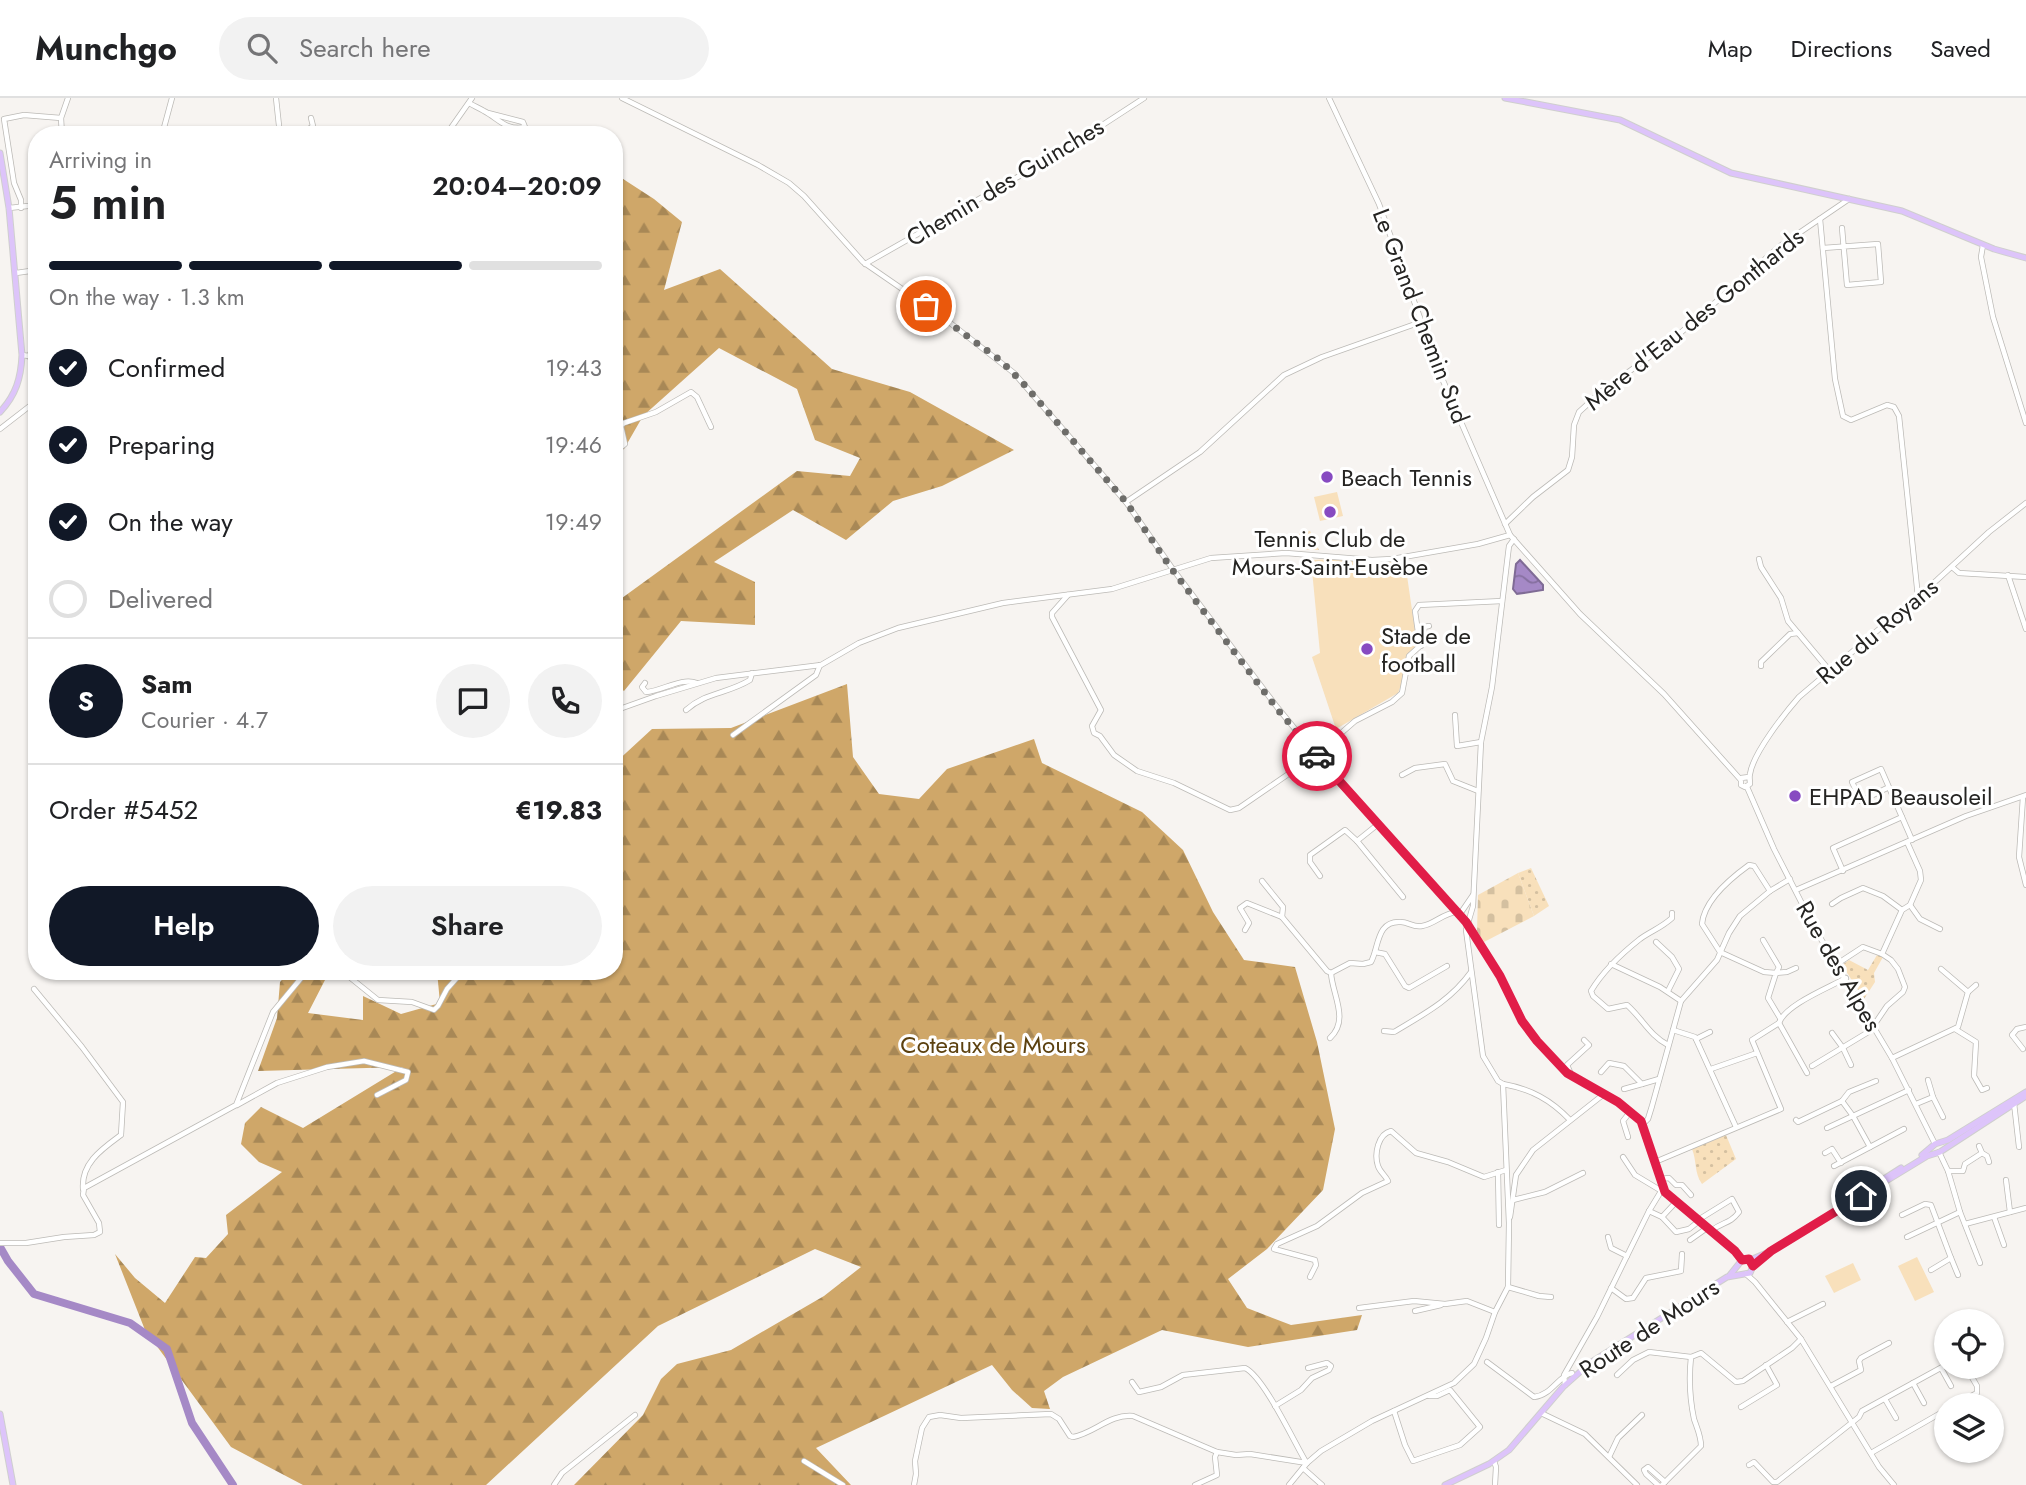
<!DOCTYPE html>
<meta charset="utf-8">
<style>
:root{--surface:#fff;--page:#f2f2f2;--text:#202124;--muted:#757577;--line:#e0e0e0;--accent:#111827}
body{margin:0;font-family:Jost,sans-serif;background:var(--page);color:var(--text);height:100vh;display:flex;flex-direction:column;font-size:26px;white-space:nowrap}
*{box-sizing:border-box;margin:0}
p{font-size:23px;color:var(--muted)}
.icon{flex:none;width:38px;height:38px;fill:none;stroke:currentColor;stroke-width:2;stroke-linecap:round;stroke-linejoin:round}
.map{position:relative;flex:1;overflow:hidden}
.drawer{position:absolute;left:28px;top:28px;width:595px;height:854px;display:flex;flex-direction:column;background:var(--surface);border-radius:28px;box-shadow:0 2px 5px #0004}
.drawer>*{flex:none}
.tools{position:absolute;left:1934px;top:1211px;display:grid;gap:14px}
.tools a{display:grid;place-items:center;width:70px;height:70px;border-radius:50%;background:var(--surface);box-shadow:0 2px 5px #0004;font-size:35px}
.pin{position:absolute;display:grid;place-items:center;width:60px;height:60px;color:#fff;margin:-30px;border:4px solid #fff;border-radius:50%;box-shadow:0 2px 7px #0007}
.courier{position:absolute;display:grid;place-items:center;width:70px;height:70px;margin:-35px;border:5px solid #e11d48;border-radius:50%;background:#fff;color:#222;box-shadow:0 2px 9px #0007}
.summary em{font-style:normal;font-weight:600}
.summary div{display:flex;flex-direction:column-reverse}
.summary{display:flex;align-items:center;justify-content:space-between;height:119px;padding:0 21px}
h1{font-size:46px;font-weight:600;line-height:52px}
.bar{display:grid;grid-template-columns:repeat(4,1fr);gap:10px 7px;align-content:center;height:84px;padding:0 21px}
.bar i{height:9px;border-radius:5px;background:var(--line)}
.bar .current{background:var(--accent)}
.bar p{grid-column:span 4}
.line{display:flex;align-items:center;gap:18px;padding:0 21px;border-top:2px solid var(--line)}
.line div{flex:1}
.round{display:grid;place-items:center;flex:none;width:74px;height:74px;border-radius:37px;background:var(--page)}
ol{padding:0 21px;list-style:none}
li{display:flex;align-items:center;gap:21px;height:77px}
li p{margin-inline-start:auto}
li .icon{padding:7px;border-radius:50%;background:var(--accent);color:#fff;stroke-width:4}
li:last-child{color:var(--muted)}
li i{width:38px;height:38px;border:4px solid var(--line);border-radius:50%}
.cta{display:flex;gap:14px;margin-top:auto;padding:14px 21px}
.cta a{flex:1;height:80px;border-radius:42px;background:var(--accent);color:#fff;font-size:28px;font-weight:600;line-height:80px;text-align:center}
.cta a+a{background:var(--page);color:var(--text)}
header{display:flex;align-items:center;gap:42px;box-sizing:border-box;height:98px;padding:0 35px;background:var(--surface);border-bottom:2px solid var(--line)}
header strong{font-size:33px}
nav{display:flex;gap:38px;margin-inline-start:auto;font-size:24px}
.search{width:490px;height:63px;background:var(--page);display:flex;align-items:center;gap:18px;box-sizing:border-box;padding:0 24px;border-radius:38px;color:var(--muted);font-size:26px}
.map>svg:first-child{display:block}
</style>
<header>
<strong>Munchgo</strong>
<div class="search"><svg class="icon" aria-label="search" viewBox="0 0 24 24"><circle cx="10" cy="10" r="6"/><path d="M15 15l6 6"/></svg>Search here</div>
<nav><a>Map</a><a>Directions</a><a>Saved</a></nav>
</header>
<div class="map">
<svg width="2026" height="1387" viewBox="0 0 2026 1387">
<defs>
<pattern id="forest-firs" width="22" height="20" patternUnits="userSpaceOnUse" patternTransform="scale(1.75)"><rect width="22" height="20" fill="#cfa769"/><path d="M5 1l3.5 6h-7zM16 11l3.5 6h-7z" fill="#a88856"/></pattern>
<pattern id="cemetery-stones" width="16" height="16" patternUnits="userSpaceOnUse" patternTransform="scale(1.75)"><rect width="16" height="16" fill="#f8e0bb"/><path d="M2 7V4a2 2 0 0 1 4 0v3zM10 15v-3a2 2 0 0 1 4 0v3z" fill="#d4c0a0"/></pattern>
<pattern id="park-dots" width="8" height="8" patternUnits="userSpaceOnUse" patternTransform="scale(1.75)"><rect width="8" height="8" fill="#f8e0bb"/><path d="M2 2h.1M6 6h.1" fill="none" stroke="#d4c0a0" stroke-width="1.8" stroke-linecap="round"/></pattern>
<pattern id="water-waves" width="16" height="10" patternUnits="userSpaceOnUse" patternTransform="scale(1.75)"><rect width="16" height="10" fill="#a589c6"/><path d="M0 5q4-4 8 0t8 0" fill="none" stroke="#8670a0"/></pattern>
</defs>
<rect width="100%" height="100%" fill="#f7f4f1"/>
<!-- grass -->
<g fill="#f8e0bb">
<path d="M1337 394 1343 418 1320 423 1314 399Z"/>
<path d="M1337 461 1405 464 1417 546 1398 595 1336 631 1312 559 1320 555 1311 462Z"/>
<path d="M1917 1159 1934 1194 1915 1203 1898 1168Z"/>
<path d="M1853 1165 1861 1182 1834 1195 1825 1178Z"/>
</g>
<!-- forest -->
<g fill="url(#forest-firs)">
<path d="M620 79 654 101 682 124 664 192 720 171 832 271 910 294 1014 352 942 388 893 403 846 442 793 412 714 464 755 484V527L681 523 624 593 614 585V498L622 500 797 373 850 378 860 360 815 342 797 291 719 250 643 318 624 351 614 354V80Z"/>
<path d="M847 586 853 659 879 696 919 701 947 671 1034 641 1042 665 1142 714 1183 752 1213 814 1244 862 1295 869 1317 944 1335 1031 1323 1092 1267 1151 1228 1181 1247 1210 1291 1227 1362 1217 1357 1232 1248 1249 1162 1232 1063 1279 1044 1293 1050 1311 1032 1310 1012 1292 992 1267 816 1350 851 1387H574L643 1317 661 1281 677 1266 731 1252 824 1198 861 1169 815 1151 658 1228 486 1387H303L231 1349 145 1232 115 1156 135 1180 165 1205 195 1159 206 1160 228 1136 226 1117 282 1074 259 1064 241 1046 245 1025 261 1009 303 1030 403 969 258 973 277 920 280 884 290 873H321L325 882 308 915 363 922V898L401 916 440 905 437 873H614V666L652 631 731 630Z"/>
</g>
<!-- cemetery -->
<path fill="url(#cemetery-stones)" d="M1518 775 1534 818 1484 844 1477 833 1478 797Z"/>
<!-- park -->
<g fill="url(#park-dots)">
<path d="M1310 433 1319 452 1296 451 1291 438Z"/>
<path d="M1531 770 1549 808 1534 818 1518 775Z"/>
<path d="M1877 857 1883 859 1874 875 1875 884 1864 901 1842 867 1849 862 1868 872Z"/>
<path d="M1726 1037 1736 1061 1702 1086C1694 1075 1697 1063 1692 1051Z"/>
</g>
<!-- water -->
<path fill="url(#water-waves)" stroke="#7f6b95" stroke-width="2" d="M1520 462 1543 487V492L1517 496 1513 491 1516 466Z"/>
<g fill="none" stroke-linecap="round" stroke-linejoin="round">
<!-- river -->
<path stroke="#a589c6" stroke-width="8" d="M0 1149 8 1163 34 1196 130 1225 167 1251 192 1325 233 1387"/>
<!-- minor casing -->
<g stroke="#bcbab6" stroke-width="6">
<g id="minor">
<path d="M276 0 280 37"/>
<path d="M622 0 758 67 789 85 804 98 863 164 940 217 1014 275 1126 404 1172 470 1277 609 1336 681 1467 824 1500 878 1528 932 1567 975 1618 1004 1641 1023 1665 1094 1735 1153 1742 1162"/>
<path d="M1329 0 1379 106 1441 278 1510 437 1580 516 1664 596 1740 681"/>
<path d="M469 5C474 8 479 10 484 13 499 21 506 33 525 29L523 24 488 15"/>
<path d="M62 37 61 20 68 0"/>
<path d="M114 37H125"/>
<path d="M162 37 172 0"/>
<path d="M185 37 219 33 225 37"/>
<path d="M301 37 313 28 311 20"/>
<path d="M446 37 472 0"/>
<path d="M9 110 37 107"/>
<path d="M21 110V102L14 85 4 21 24 17 61 20"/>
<path d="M1820 121 1835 281 1843 318 1851 322 1887 307 1894 309 1899 318 1918 499"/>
<path d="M1983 147 1981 159 1993 219 2026 325"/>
<path d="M1823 150 1878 146 1881 184 1847 187 1842 130"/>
<path d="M865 166 1058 56 1144 0"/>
<path d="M16 175 37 172"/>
<path d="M22 257 29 258 37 243"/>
<path d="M29 258 37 270"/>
<path d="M0 331 31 307 37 306"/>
<path d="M614 355 625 346 621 328 624 325 656 314 691 294 697 299 711 329"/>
<path d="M1126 404 1200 354 1284 277 1322 259 1421 224"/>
<path d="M1505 426 1533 399 1568 372 1572 359 1574 327 1579 314 1602 293 1670 244 1780 148 1849 101"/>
<path d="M1759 461 1761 469 1781 500 1788 523 1830 573"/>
<path d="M1952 469 1959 475 2026 479"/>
<path d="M2008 477 2026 531"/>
<path d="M1068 497 1052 515V519L1101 612 1092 628 1094 635 1100 638 1114 657 1137 673 1174 685 1230 712 1239 710 1316 657 1355 623 1392 604 1402 595 1409 558 1420 548 1415 513 1419 507 1502 503"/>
<path d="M1421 548 1424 529 1429 528"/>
<path d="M1761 568V564L1790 536 1798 535"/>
<path d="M645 585 642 589 646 594C663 593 681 579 697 585"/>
<path d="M686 612C706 594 727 596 750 582L752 575"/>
<path d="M614 613 656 598 716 580 821 567 859 545 898 530 1003 505 1112 491 1211 460 1286 455 1372 462 1392 461 1478 446 1510 437"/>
<path d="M1455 617 1457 648 1481 644"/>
<path d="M733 637 816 577 820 567"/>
<path d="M1402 677 1415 670 1445 666 1453 683 1478 693"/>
<path d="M1749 679 1741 680V687L1745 689 1750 686C1750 683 1749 679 1750 676 1753 655 1785 615 1799 599L1937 482 1989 434 2026 405"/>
<path d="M1747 689 1774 751 1815 831 1892 960 1935 1046"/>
<path d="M1889 689 1861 703 1852 684 1881 671 1912 742"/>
<path d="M2023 699 2019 759 2026 787"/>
<path d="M1357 743 1403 799"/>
<path d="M1843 773 1833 750 1902 719"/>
<path d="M1320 778 1310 764V757L1345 732 1357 743 1377 727"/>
<path d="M1262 783 1283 809 1282 819"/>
<path d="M1796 792 1966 718 2026 697"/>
<path d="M1770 793 1754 768 1749 767C1731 780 1704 803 1702 826L1720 854 1764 874 1776 875 1768 900 1780 920"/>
<path d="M1832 806 1841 800 1863 790 1883 798 1902 812"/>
<path d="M1910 807 1920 821 1940 831"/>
<path d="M1460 816 1473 797"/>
<path d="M1245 832 1249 825 1240 810 1247 805 1282 819 1327 873 1331 875 1350 865 1363 866 1371 864C1379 850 1376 822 1401 824 1408 824 1414 830 1422 828 1435 826 1443 815 1457 814"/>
<path d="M1763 842 1779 869 1776 875 1787 874 1796 870"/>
<path d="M1656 844 1672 859 1679 871 1668 893"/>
<path d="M1375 854 1385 856 1405 888 1409 890 1447 868"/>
<path d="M1611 866 1660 889 1681 903"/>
<path d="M1837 866 1863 849 1882 856"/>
<path d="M342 873 378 902 412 904 434 912 438 908 447 891 463 873"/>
<path d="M34 891 82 949 123 1004 121 1037C102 1051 81 1065 83 1091"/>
<path d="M1968 894 1976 887"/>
<path d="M1779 925 1807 975"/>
<path d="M1955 931 1976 944 1974 978 1982 992 1987 990"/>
<path d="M1673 932 1695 939 1736 1029"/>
<path d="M1384 933 1394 934C1424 916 1450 903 1471 874"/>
<path d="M1832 935 1843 950 1851 967"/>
<path d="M1330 940C1350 922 1332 896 1331 875"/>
<path d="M1696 941 1710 934"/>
<path d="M1668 947C1650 938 1642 920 1627 907L1608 911 1593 898 1591 893C1603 873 1621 856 1640 841 1651 833 1661 830 1672 820V815"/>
<path d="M2023 951 2012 937 2017 931 2026 929"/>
<path d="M1892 960 1958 929 1968 894 1941 871"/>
<path d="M1812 968 1870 933 1887 908 1903 894 1905 889 1898 871 1891 862 1882 856 1902 812 1910 807 1921 782 1920 773 1907 744"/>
<path d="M1711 971 1757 955"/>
<path d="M1570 974 1567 967 1589 947 1584 942"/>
<path d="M1601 974 1609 965 1624 968 1642 986 1659 981"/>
<path d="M1503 986C1531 991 1551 1002 1570 1022"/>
<path d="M1624 991 1642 986"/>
<path d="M1933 999 1943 1019"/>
<path d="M1842 1003 1849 994 1876 983"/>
<path d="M2014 1005 2019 1049"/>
<path d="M1916 1006 1933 999 1928 982"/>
<path d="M237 1007 277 985 327 969 364 963 408 974 406 982 377 997"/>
<path d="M1796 1022 1798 1024 1842 1003 1853 1018 1870 1049 1904 1031"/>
<path d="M1643 1026 1648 1021 1652 1008 1681 903 1717 862 1729 835 1740 818 1770 793 1790 781"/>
<path d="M1827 1030 1909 992"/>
<path d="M1628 1039 1623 1023 1630 1014"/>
<path d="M1979 1048 1982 1055 1987 1058 1989 1064"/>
<path d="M1939 1054 1948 1073 1960 1114 1980 1165"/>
<path d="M1825 1055 1832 1051 1841 1065"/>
<path d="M1623 1059 1635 1077 1660 1092"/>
<path d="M1655 1064 1781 1011 1752 942 1779 925C1785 907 1828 890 1846 880"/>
<path d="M1834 1068 1870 1049"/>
<path d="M1948 1073H1963L1965 1066 1982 1055"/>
<path d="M1498 1074 1499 1127"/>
<path d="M1660 1081 1669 1080 1676 1087H1682L1691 1097"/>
<path d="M2006 1082 2010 1114"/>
<path d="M1513 1102 1545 1094 1583 1075"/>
<path d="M1649 1113 1662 1119 1676 1104"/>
<path d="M1902 1117 1925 1106 1931 1107 1951 1160 1931 1172"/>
<path d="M1510 1119 1516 1077 1533 1052 1604 996"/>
<path d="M1662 1119 1676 1134 1689 1131 1699 1123"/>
<path d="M1994 1119 2004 1147"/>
<path d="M1698 1122 1732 1101 1739 1114C1729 1127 1723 1123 1711 1133"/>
<path d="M1965 1126 2026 1110"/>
<path d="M1608 1139 1611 1150 1627 1158"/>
<path d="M1907 1139 1960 1114"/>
<path d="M1690 1142 1707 1130"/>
<path d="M0 1145H26L64 1139 94 1137 100 1134 99 1125 83 1097 84 1090 236 1007 273 914 307 873"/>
<path d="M1951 1160 1958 1177"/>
<path d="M1746 1176 1755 1184 1801 1241 1879 1369 1894 1387"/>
<path d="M1310 1179 1316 1167 1315 1162 1274 1151 1277 1146 1317 1128 1362 1095 1388 1083C1385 1077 1380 1074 1378 1068 1374 1056 1378 1036 1391 1033L1416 1055 1448 1064 1484 1079 1506 1072"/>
<path d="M1508 1189 1539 1198 1551 1199"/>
<path d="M1611 1190 1626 1201 1633 1200 1646 1180 1681 1173 1682 1156"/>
<path d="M1359 1210 1414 1203 1445 1206 1467 1203 1495 1214"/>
<path d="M1415 1213 1441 1207"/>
<path d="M1787 1224 1823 1206"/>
<path d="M1487 1264 1534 1299C1552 1297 1558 1278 1572 1275"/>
<path d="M1941 1270 1951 1288"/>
<path d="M1617 1277 1633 1262 1649 1254 1691 1259"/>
<path d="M1132 1284 1139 1294 1161 1289 1183 1277 1245 1270C1264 1279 1294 1344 1306 1364"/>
<path d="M1913 1285 1924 1305"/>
<path d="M1565 1287 1564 1277 1597 1219 1649 1113 1663 1090"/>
<path d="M1831 1288 1861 1272 1859 1263 1861 1260 1889 1245"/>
<path d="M1885 1301 1896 1320"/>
<path d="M1955 1307 1977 1295V1288L1966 1269"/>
<path d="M1275 1308 1301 1292 1312 1280 1329 1272 1331 1268 1327 1265 1308 1270"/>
<path d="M1741 1309 1777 1287 1766 1267"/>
<path d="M1394 1313 1405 1347 1413 1363 1460 1347 1480 1329 1450 1292 1437 1298H1429"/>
<path d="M1541 1315 1585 1336 1637 1387"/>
<path d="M1871 1355 1946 1312"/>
<path d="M1609 1359 1618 1340 1642 1317"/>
<path d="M804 1363 843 1387"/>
<path d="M1494 1363 1496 1369 1495 1387"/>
<path d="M1749 1367 1754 1364 1773 1384H1777L1859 1319 1862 1313 1946 1267"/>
<path d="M1303 1370 1322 1387"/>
<path d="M554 1387 562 1375 635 1317"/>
<path d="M914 1387 916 1376 915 1363 922 1330 929 1319 940 1317 961 1320 1051 1316 1059 1321 1070 1338 1073 1339C1095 1335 1109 1316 1133 1318L1217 1354 1236 1357 1250 1356 1307 1365"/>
<path d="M1195 1387 1217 1377 1215 1359 1217 1354"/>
<path d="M1289 1387 1307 1365 1321 1353 1372 1323 1454 1285 1474 1266 1486 1240 1495 1214 1508 1189 1509 1125 1503 986 1498 983 1483 958 1466 832 1473 808 1481 644 1492 589 1508 456 1509 448 1514 441"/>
<path d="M1658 1387 1646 1376 1644 1372 1648 1369 1665 1384"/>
<path d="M1662 1387 1701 1348C1701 1338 1697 1330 1694 1321 1690 1302 1689 1278 1691 1259L1701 1255 1736 1284 1743 1283 1792 1250 1801 1241"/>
</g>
</g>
<!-- major casing -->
<g stroke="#cfcfce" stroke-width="7">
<g id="major">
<path d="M1505 0 1620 22 1731 75 1902 113 1994 151 2026 160"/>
<path d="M0 55 9 110 22 257C21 280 16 297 0 314"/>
<path d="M1922 1057 1935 1046 1948 1042 2026 994"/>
<path d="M1854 1100 1901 1070"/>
<path d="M1730 1177 1742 1162H1750L1769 1154 1927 1058 1940 1054 2026 998"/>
<path d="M0 1316 13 1387"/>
<path d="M1445 1387 1489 1366 1509 1352 1563 1289 1590 1265 1727 1179 1750 1175 1753 1168 1769 1154"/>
</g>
</g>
<!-- minor -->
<use href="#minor" stroke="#fff" stroke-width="4.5"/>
<!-- major -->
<use href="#major" stroke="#ddc4fa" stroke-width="5"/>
</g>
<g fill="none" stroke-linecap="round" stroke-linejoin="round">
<!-- done -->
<path stroke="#6e6d6a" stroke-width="7" stroke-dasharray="0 12.6" d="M926 208 1000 262 1022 284 1126 404 1171 470 1278 612 1317 658"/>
<!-- route -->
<path stroke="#e11d48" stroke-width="9" d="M1317 658 1466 824 1500 878 1522 923 1537 943 1567 975 1618 1004 1641 1023 1665 1094 1735 1153 1742 1162 1749 1161 1753 1168 1771 1153 1861 1098"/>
</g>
<!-- markers -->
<g fill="#874bc1" stroke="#fff" stroke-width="2.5">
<circle cx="1327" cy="379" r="7"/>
<circle cx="1330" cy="414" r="7"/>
<circle cx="1367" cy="551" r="7"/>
<circle cx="1795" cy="698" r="7"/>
</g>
<g text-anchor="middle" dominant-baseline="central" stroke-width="6" stroke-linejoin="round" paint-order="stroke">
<!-- street labels -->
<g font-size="24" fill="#252422" stroke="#fff">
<text transform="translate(1005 84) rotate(-31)">Chemin des Guinches</text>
<text transform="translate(1421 218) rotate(69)">Le Grand Chemin Sud</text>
<text transform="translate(1694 221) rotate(-39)">Mère d'Eau des Gonthards</text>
<text transform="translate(1877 533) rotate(-40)">Rue du Royans</text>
<text transform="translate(1839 868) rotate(60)">Rue des Alpes</text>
<text transform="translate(1649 1230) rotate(-33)">Route de Mours</text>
</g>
<!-- poi labels -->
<g font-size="24" fill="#252422" stroke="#fff" text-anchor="start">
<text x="1341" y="379">Beach Tennis</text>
<text x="1330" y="440" text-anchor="middle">Tennis Club de<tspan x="1330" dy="28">Mours-Saint-Eusèbe</tspan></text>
<text x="1381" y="537">Stade de<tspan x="1381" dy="28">football</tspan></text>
<text x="1809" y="698">EHPAD Beausoleil</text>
</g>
<!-- park labels -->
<g font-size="24" fill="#5c410f" stroke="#fff">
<text x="993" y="946">Coteaux de Mours</text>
</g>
</g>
</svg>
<div class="tools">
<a><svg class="icon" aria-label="locate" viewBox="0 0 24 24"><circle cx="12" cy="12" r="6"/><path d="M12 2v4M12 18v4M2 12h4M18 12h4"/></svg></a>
<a><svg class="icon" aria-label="layers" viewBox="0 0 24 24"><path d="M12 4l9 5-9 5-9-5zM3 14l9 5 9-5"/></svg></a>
</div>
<div class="pin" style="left:926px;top:208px;background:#ea580c"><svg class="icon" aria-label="bag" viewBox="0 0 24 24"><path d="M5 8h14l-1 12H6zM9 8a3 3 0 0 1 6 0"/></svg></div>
<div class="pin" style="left:1861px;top:1098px;background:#1f2937"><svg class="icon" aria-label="home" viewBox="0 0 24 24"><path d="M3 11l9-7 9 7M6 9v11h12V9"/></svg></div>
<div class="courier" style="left:1317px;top:658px"><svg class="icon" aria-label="car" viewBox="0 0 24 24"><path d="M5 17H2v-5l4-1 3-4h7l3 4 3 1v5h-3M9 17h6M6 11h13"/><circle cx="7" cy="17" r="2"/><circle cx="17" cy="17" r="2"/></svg></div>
<section class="drawer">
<div class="summary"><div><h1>5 min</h1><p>Arriving in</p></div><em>20:04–20:09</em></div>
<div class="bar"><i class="current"></i><i class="current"></i><i class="current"></i><i></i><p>On the way · 1.3 km</p></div>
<ol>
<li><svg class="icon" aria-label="check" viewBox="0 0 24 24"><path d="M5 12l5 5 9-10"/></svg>Confirmed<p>19:43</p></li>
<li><svg class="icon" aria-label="check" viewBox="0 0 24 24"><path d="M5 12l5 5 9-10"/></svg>Preparing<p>19:46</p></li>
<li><svg class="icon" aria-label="check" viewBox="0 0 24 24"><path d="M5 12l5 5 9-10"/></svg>On the way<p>19:49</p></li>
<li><i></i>Delivered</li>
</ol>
<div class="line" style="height:126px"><b class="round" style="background:var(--accent);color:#fff">S</b><div><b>Sam</b><p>Courier · 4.7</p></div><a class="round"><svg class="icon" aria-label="chat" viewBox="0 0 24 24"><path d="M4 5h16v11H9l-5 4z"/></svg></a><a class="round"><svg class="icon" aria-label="phone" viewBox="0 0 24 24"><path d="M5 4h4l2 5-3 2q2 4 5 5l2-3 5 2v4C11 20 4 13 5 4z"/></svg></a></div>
<div class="line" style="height:91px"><div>Order #5452</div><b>€19.83</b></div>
<div class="cta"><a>Help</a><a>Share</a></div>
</section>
</div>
